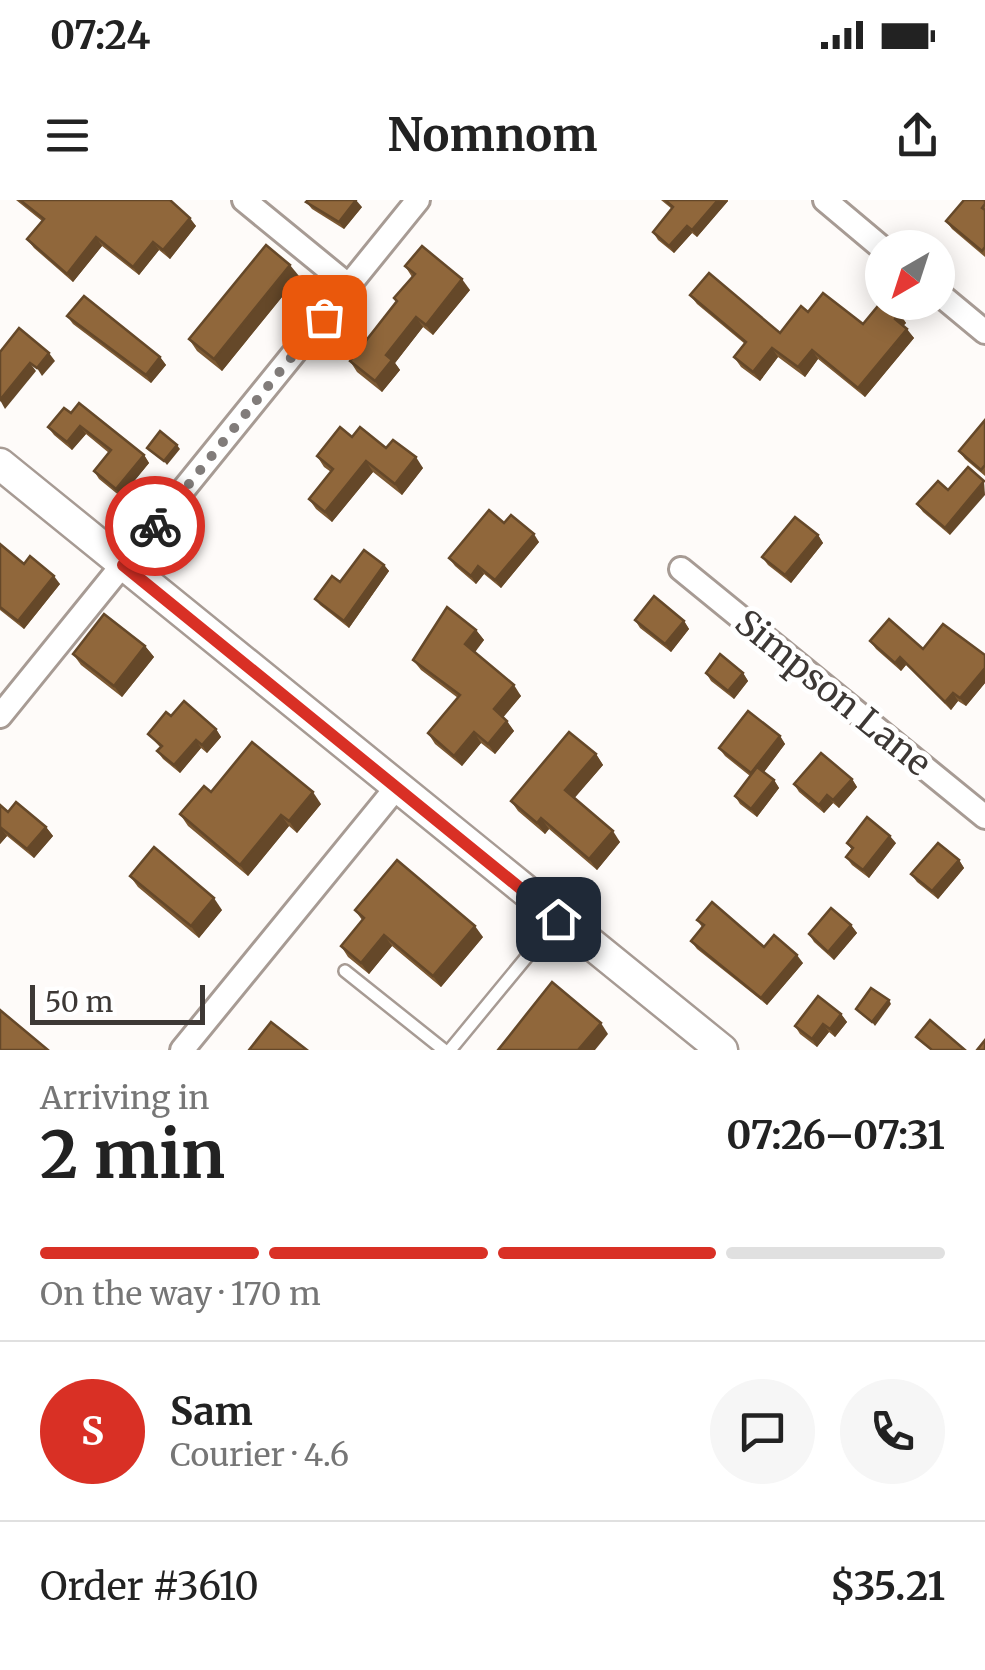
<!DOCTYPE html>
<meta charset="utf-8">
<style>
:root{--surface:#fff;--page:#f6f6f6;--text:#222;--muted:#767676;--line:#e0e0e0;--accent:#d93025}
body{margin:0;font-family:Merriweather,serif;background:var(--page);color:var(--text);height:100vh;display:flex;flex-direction:column;font-size:38px;white-space:nowrap}
*{box-sizing:border-box;margin:0}
p{font-size:32px;color:var(--muted)}
.icon{flex:none;width:55px;height:55px;fill:none;stroke:currentColor;stroke-width:2;stroke-linecap:round;stroke-linejoin:round}
.map{position:relative;height:850px;overflow:hidden}
.side{display:flex;flex-direction:column;background:var(--surface);flex:1}
.side>*{flex:none}
.needle{width:65px;rotate:219deg}
.fabs{position:absolute;left:865px;top:30px;display:grid;gap:20px}
.fabs a{display:grid;place-items:center;width:90px;height:90px;border-radius:50%;background:var(--surface);box-shadow:0 5px 25px #0003;font-size:50px}
.scale{position:absolute;left:30px;bottom:25px;width:175px;box-sizing:border-box;padding-left:10px;border:5px solid #3d3835;border-top:0;font-size:28px;line-height:35px;white-space:nowrap;color:#3d3835;-webkit-text-stroke:8px #fff;paint-order:stroke}
.pin{position:absolute;display:grid;place-items:center;width:85px;height:85px;color:#fff;margin:-42px;border-radius:20px;box-shadow:0 5px 15px #0006}
.courier{position:absolute;display:grid;place-items:center;width:100px;height:100px;margin:-50px;border:8px solid #d93025;border-radius:50%;background:#fff;color:#222;box-shadow:0 2px 12px #0007}
.summary em{font-style:normal;font-weight:700}
.summary div{display:flex;flex-direction:column-reverse}
.summary{display:flex;align-items:center;justify-content:space-between;height:170px;padding:0 40px}
h1{font-size:65px;font-weight:700;line-height:75px}
.bar{display:grid;grid-template-columns:repeat(4,1fr);gap:15px 10px;align-content:center;height:120px;padding:0 40px}
.bar i{height:12px;border-radius:8px;background:var(--line)}
.bar .active{background:var(--accent)}
.bar p{grid-column:span 4}
.line{display:flex;align-items:center;gap:25px;padding:0 40px;border-top:2px solid var(--line)}
.line div{flex:1}
.round{display:grid;place-items:center;flex:none;width:105px;height:105px;border-radius:52px;background:var(--page)}
.status{display:flex;justify-content:space-between;align-items:center;height:70px;padding:0 50px;background:var(--surface);direction:ltr}
.status svg{height:28px;fill:currentColor}
header{display:flex;justify-content:space-between;align-items:center;height:130px;padding:0 40px;background:var(--surface);font-size:45px;font-weight:700}
.map>svg:first-child{display:block}
</style>
<div class="status"><b>07:24</b><svg viewBox="0 0 49 12"><path d="M0 12V9h3v3zM5 12V6h3v6zM10 12V3h3v9zM15 12V0h3v12zM26 1h20v11H26zM47 4h2v5h-2z"/></svg></div>
<header><svg class="icon" aria-label="menu" viewBox="0 0 24 24"><path d="M4 6h16M4 12h16M4 18h16"/></svg>Nomnom<svg class="icon" aria-label="share" viewBox="0 0 24 24"><path d="M12 15V3M7 8l5-5 5 5M5 13v7h14v-7"/></svg></header>
<div class="map">
<svg width="985" height="850" viewBox="0 0 985 850">
<rect width="100%" height="100%" fill="#fefbf9"/>
<g fill="none" stroke-linecap="round" stroke-linejoin="round">
<!-- lane casing -->
<g stroke="#a79b94" stroke-width="16">
<g id="lane">
<path d="M345 771 444 850"/>
<path d="M450 850 558 719"/>
</g>
</g>
<!-- street casing -->
<g stroke="#a79b94" stroke-width="28">
<g id="street">
<path d="M244 0 349 86"/>
<path d="M825 0 882 48"/>
<path d="M938 93 985 132"/>
<path d="M681 369 985 617"/>
<path d="M0 516 418 0"/>
<path d="M182 850 396 588"/>
</g>
</g>
<!-- secondary casing -->
<g stroke="#a79b94" stroke-width="35">
<path id="secondary" d="M0 264 722 850"/>
</g>
<!-- lane -->
<use href="#lane" stroke="#fff" stroke-width="11"/>
<!-- street -->
<use href="#street" stroke="#fff" stroke-width="22"/>
<!-- secondary -->
<use href="#secondary" stroke="#fff" stroke-width="30"/>
</g>
<!-- wall -->
<g fill="#7c5933">
<path d="M16 0H170L196 26 170 59 159 50 139 75 102 46 73 82 34 48 27 39 42 21Z"/>
<path d="M661 0H728V1L697 37 692 33 674 53 658 40 653 32 672 9Z"/>
<path d="M985 0V57L952 29 946 21Z"/>
<path d="M306 2 362 7 344 29 312 9Z"/>
<path d="M405 66 470 90 433 135 423 127 395 163 400 170 382 192 357 172 350 161 397 102 394 98 412 77Z"/>
<path d="M299 76 222 171 197 151 189 139Z"/>
<path d="M690 95 780 133 808 112 863 124 899 113 906 123 903 126 914 138 865 197 818 159 805 177 778 157 760 181 741 167 734 157 745 144 697 104Z"/>
<path d="M67 116 160 157 166 165 151 183 73 124Z"/>
<path d="M71 213 144 255 149 263 121 297 99 279 94 271 109 253 86 234 72 250 54 235 48 227Z"/>
<path d="M985 220V276L965 259 959 251Z"/>
<path d="M352 237 386 248 423 268 402 295 373 272 332 322 316 309 309 299 331 272 324 267 317 256Z"/>
<path d="M948 290 950 335 923 312 917 304Z"/>
<path d="M504 323 539 342 501 388 484 374 476 384 455 366 449 358Z"/>
<path d="M818 335 823 343 791 383 768 365 762 357Z"/>
<path d="M0 344 24 364 60 384 24 429 0 410Z"/>
<path d="M384 365 389 371 349 428 320 405 315 399Z"/>
<path d="M635 420 684 421 689 429 671 452 640 428Z"/>
<path d="M476 430 484 440 474 452 521 496 503 517 514 531 495 554 481 543 462 566 435 544 428 533 458 498 421 470 413 460Z"/>
<path d="M870 441 923 449 985 455V483L966 506 958 501 951 510 906 465 901 471 876 449Z"/>
<path d="M145 446 154 457 122 497 81 465 73 454Z"/>
<path d="M706 473H743L748 481 734 499 711 481Z"/>
<path d="M171 516 216 529 221 537 207 553 201 548 180 573 163 559 157 551 160 547 148 534Z"/>
<path d="M780 536 785 544 764 572 774 580 779 588 757 617 740 604 735 596 750 576 725 556 719 548Z"/>
<path d="M596 554 603 565 574 598 620 642 597 670 549 629 545 634 518 611 511 601Z"/>
<path d="M852 579 857 587 839 608 833 603 824 613 799 592 794 584Z"/>
<path d="M211 592 321 604 297 633 289 626 248 676 188 626 180 614Z"/>
<path d="M0 605 8 612 46 627 53 636 34 658 7 636 0 644Z"/>
<path d="M847 643H896L869 678 852 665 846 657 852 650Z"/>
<path d="M959 660 964 668 938 699 917 682 911 674Z"/>
<path d="M130 676 222 710 199 738 138 687Z"/>
<path d="M355 710 483 737 441 787 392 746 369 774 348 757 341 746 362 720Z"/>
<path d="M697 720 764 747 803 763 767 805 697 749 691 741 702 727Z"/>
<path d="M851 725 857 733 834 760 814 742 809 734Z"/>
<path d="M841 814 847 822 835 837 829 832 817 847 800 834 795 826Z"/>
</g>
<!-- shaded-wall -->
<g fill="#654829">
<path d="M356 0 362 7 344 29 339 22Z"/>
<path d="M718 0 728 1 697 37 692 30Z"/>
<path d="M190 18 196 26 170 59 163 50Z"/>
<path d="M687 26 692 33 674 53 669 46Z"/>
<path d="M96 37 102 46 73 82 67 74Z"/>
<path d="M153 42 159 50 139 75 133 67Z"/>
<path d="M290 65 299 76 222 171 214 159Z"/>
<path d="M462 79 470 90 433 135 426 125Z"/>
<path d="M899 113 906 123 901 128 895 119Z"/>
<path d="M416 117 423 127 395 163 400 170 382 192 375 181 386 155Z"/>
<path d="M907 129 914 138 865 197 858 188Z"/>
<path d="M772 148 778 157 760 181 753 172Z"/>
<path d="M812 150 818 159 805 177 798 167Z"/>
<path d="M49 153 55 161 42 176 37 168Z"/>
<path d="M160 157 166 165 151 183 146 175Z"/>
<path d="M30 163 36 171 5 209 0 200Z"/>
<path d="M80 226 86 234 72 250 67 242Z"/>
<path d="M177 245 180 249 167 265 164 261Z"/>
<path d="M144 255 149 263 121 297 116 289Z"/>
<path d="M416 257 423 268 402 295 395 284Z"/>
<path d="M366 261 373 272 332 322 325 312Z"/>
<path d="M984 281 985 295 950 335 945 328Z"/>
<path d="M534 334 539 342 501 388 495 380Z"/>
<path d="M818 335 823 343 791 383 785 375Z"/>
<path d="M384 365 389 371 349 428 344 421Z"/>
<path d="M478 366 484 374 476 384 471 376Z"/>
<path d="M54 376 60 384 24 429 18 421Z"/>
<path d="M684 421 689 429 671 452 665 444Z"/>
<path d="M476 430 484 440 473 455 465 444Z"/>
<path d="M145 446 154 457 122 497 114 486Z"/>
<path d="M900 457 906 465 901 471 895 463Z"/>
<path d="M985 468V483L966 506 960 498Z"/>
<path d="M743 473 748 481 734 499 728 491Z"/>
<path d="M514 485 521 496 501 520 494 509Z"/>
<path d="M953 493 958 501 951 510 945 502Z"/>
<path d="M507 521 514 531 495 554 488 544Z"/>
<path d="M216 529 221 537 207 553 202 545Z"/>
<path d="M474 532 481 543 462 566 454 556Z"/>
<path d="M780 536 785 544 757 581 751 573Z"/>
<path d="M196 540 201 548 180 573 174 565Z"/>
<path d="M596 554 603 565 572 601 565 590Z"/>
<path d="M852 579 857 587 839 608 833 600Z"/>
<path d="M774 580 779 588 757 617 751 609Z"/>
<path d="M313 592 321 604 297 633 289 621Z"/>
<path d="M827 595 833 603 824 613 819 605Z"/>
<path d="M281 615 289 626 248 676 240 665Z"/>
<path d="M541 618 549 629 545 634 537 623Z"/>
<path d="M0 627 7 636 0 644Z"/>
<path d="M46 627 53 636 34 658 27 649Z"/>
<path d="M613 631 620 642 597 670 589 659Z"/>
<path d="M890 636 896 643 869 678 863 670Z"/>
<path d="M959 660 964 668 938 699 932 691Z"/>
<path d="M214 698 222 710 199 738 191 726Z"/>
<path d="M851 725 857 733 834 760 828 752Z"/>
<path d="M475 726 483 737 441 787 433 776Z"/>
<path d="M384 735 392 746 369 774 361 763Z"/>
<path d="M797 755 803 763 767 805 761 798Z"/>
<path d="M889 800 891 804 875 826 872 822Z"/>
<path d="M841 814 847 822 835 837 830 829Z"/>
<path d="M601 823 608 834 595 850H578Z"/>
<path d="M823 824 829 832 817 847 812 839Z"/>
</g>
<!-- building -->
<g fill="#90673b" stroke="#654829" stroke-width="2.5">
<path d="M20 0H170L190 18 163 50 153 42 133 67 96 37 67 74 27 39 44 19Z"/>
<path d="M308 0H356L339 22 306 2Z"/>
<path d="M665 0H718L692 30 687 26 669 46 653 32 673 7Z"/>
<path d="M964 0H985V4L982 8 985 10V47L982 51 946 21Z"/>
<path d="M266 45 290 65 214 159 189 139Z"/>
<path d="M422 46 462 79 426 125 416 117 386 155 392 160 375 181 350 161 397 101 394 98 415 74 405 66Z"/>
<path d="M709 73 780 133 801 106 808 112 823 93 863 124 882 101V102H886L899 113 895 119 907 129 858 188 812 150 798 167 772 148 753 172 734 157 746 142 690 95Z"/>
<path d="M84 96 160 157 146 175 67 116Z"/>
<path d="M19 128 49 153 37 168 30 163 0 200V152Z"/>
<path d="M79 203 144 255 116 289 94 271 111 250 80 226 67 242 48 227 64 208 71 213Z"/>
<path d="M985 220V265L981 270 959 251Z"/>
<path d="M340 227 352 237 360 227 386 248 393 240 416 257 395 284 366 261 325 312 309 299 333 269 317 256Z"/>
<path d="M160 231 177 245 164 261 147 248Z"/>
<path d="M968 267 984 281 945 328 917 304 938 281 948 290Z"/>
<path d="M489 310 504 323 511 315 534 334 495 380 478 366 471 376 449 358Z"/>
<path d="M795 317 818 335 785 375 762 357Z"/>
<path d="M0 344 24 364 30 356 54 376 18 421 0 407Z"/>
<path d="M364 350 384 365 344 421 315 399 332 376 340 382Z"/>
<path d="M654 396 684 421 665 444 635 420Z"/>
<path d="M447 407 476 430 465 444 514 485 494 509 507 521 488 544 474 532 454 556 428 533 460 495 413 460Z"/>
<path d="M104 414 145 446 114 486 73 454Z"/>
<path d="M889 419 923 449 943 424 985 455V468L960 498 953 493 945 502 900 457 895 463 870 441Z"/>
<path d="M720 454 743 473 728 491 706 473Z"/>
<path d="M184 501 216 529 202 545 196 540 174 565 157 551 162 546 148 534 166 512 171 516Z"/>
<path d="M748 511 780 536 751 573 719 548Z"/>
<path d="M569 532 596 554 565 590 613 631 589 659 541 618 537 623 511 601Z"/>
<path d="M252 542 313 592 289 621 281 615 240 665 180 614 204 586 211 592Z"/>
<path d="M821 553 852 579 833 600 827 595 819 605 794 584Z"/>
<path d="M757 567 774 580 751 609 735 596Z"/>
<path d="M16 602 46 627 27 649 0 627V605L8 612Z"/>
<path d="M867 617 890 636 863 670 846 657 853 648 847 643Z"/>
<path d="M938 643 959 660 932 691 911 674Z"/>
<path d="M154 647 214 698 191 726 130 676Z"/>
<path d="M397 660 475 726 433 776 384 735 361 763 341 746 364 718 355 710Z"/>
<path d="M712 702 764 747 774 735 797 755 761 798 691 741 704 725 697 720Z"/>
<path d="M831 708 851 725 828 752 809 734Z"/>
<path d="M552 782 601 823 578 850H498Z"/>
<path d="M871 788 889 800 872 822 856 809Z"/>
<path d="M818 796 841 814 830 829 823 824 812 839 795 826Z"/>
<path d="M0 810 48 850H0Z"/>
<path d="M930 820 965 850H932L916 837Z"/>
<path d="M271 822 307 850H249Z"/>
<path d="M985 840V850H977Z"/>
</g>
<g fill="none" stroke-linecap="round" stroke-linejoin="round">
<!-- done -->
<path stroke="#817c7a" stroke-width="10" stroke-dasharray="0 18" d="M155 326 324 117"/>
<!-- route -->
<path stroke="#d93025" stroke-width="12" d="M155 326 123 365 558 719"/>
</g>
<g text-anchor="middle" dominant-baseline="central" stroke-width="10" stroke-linejoin="round" paint-order="stroke">
<!-- street labels -->
<g font-size="35" fill="#3d3835" stroke="#fff">
<text transform="translate(833 493) rotate(39)">Simpson Lane</text>
</g>
</g>
</svg>
<div class="fabs">
<a><svg class="needle" viewBox="-14 -14 28 28"><path d="M0-13l5 13h-10z" fill="#e53935"/><path d="M0 13l5-13h-10z" fill="#767676"/></svg></a>
</div>
<div class="scale">50 m</div>
<div class="pin" style="left:324px;top:117px;background:#ea580c"><svg class="icon" aria-label="bag" viewBox="0 0 24 24"><path d="M5 8h14l-1 12H6zM9 8a3 3 0 0 1 6 0"/></svg></div>
<div class="pin" style="left:558px;top:719px;background:#1f2937"><svg class="icon" aria-label="home" viewBox="0 0 24 24"><path d="M3 11l9-7 9 7M6 9v11h12V9"/></svg></div>
<div class="courier" style="left:155px;top:326px"><svg class="icon" aria-label="bike" viewBox="0 0 24 24"><circle cx="6" cy="16" r="4"/><circle cx="18" cy="16" r="4"/><path d="M6 16l4-8h5l3 8M10 8l3 8H6M13 5h3"/></svg></div>
</div>
<section class="side">
<div class="summary"><div><h1>2 min</h1><p>Arriving in</p></div><em>07:26–07:31</em></div>
<div class="bar"><i class="active"></i><i class="active"></i><i class="active"></i><i></i><p>On the way · 170 m</p></div>
<div class="line" style="height:180px"><b class="round" style="background:var(--accent);color:#fff">S</b><div><b>Sam</b><p>Courier · 4.6</p></div><a class="round"><svg class="icon" aria-label="chat" viewBox="0 0 24 24"><path d="M4 5h16v11H9l-5 4z"/></svg></a><a class="round"><svg class="icon" aria-label="phone" viewBox="0 0 24 24"><path d="M5 4h4l2 5-3 2q2 4 5 5l2-3 5 2v4C11 20 4 13 5 4z"/></svg></a></div>
<div class="line" style="height:130px"><div>Order #3610</div><b>$35.21</b></div>
</section>
